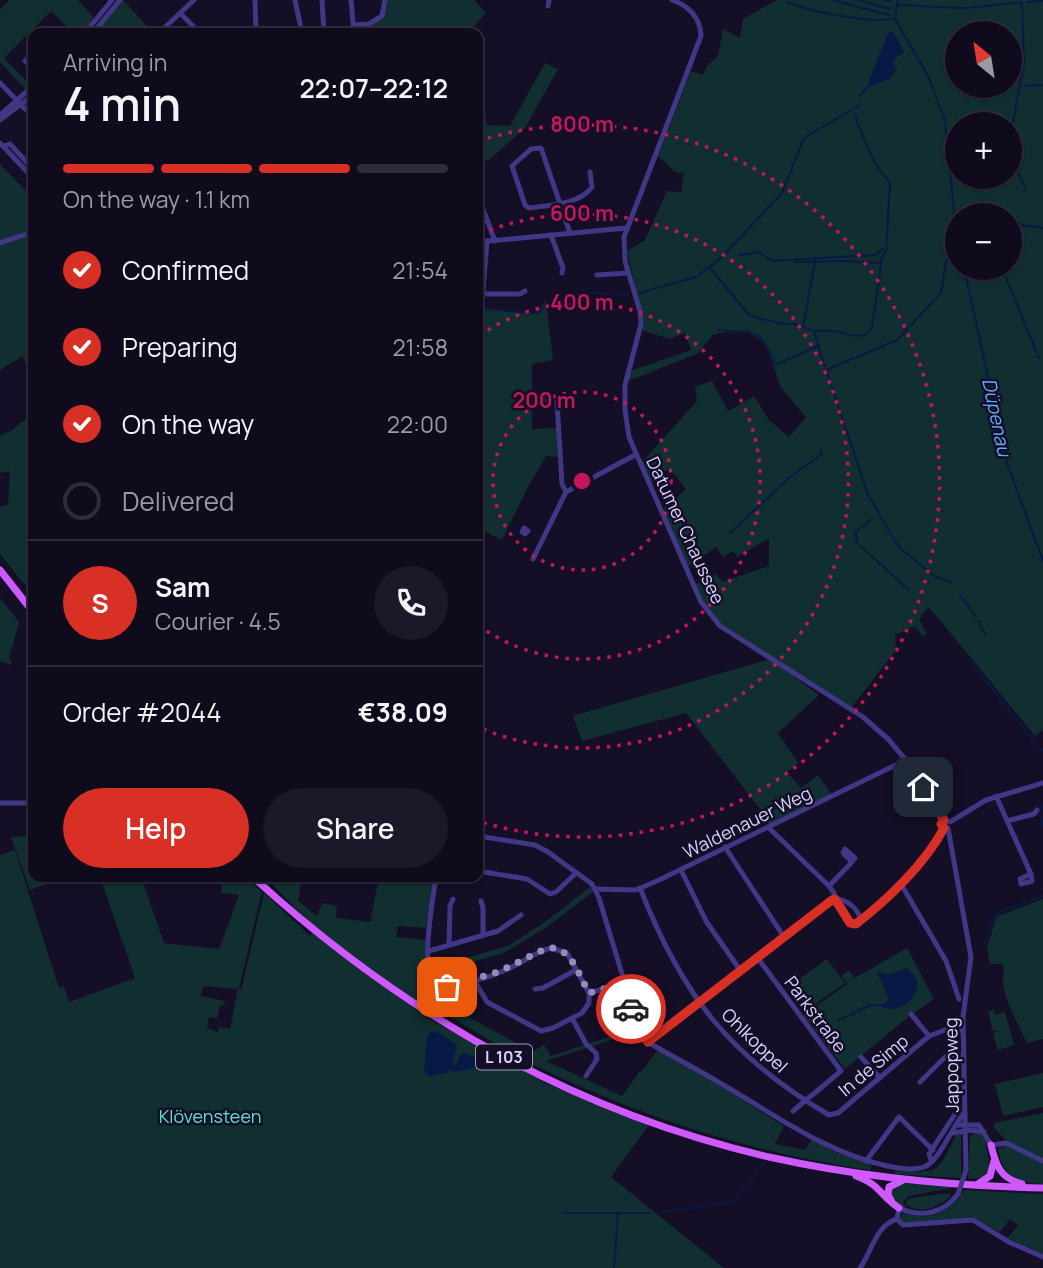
<!DOCTYPE html>
<meta charset="utf-8">
<style>
:root{--surface:#0f0a1c;--page:#1d1829;--text:#f1f3f6;--muted:#9b9aa3;--line:#2f2b3b;--accent:#d93025}
body{margin:0;font-family:Manrope,sans-serif;background:var(--page);color:var(--text);height:100vh;display:flex;flex-direction:column;font-size:26px;white-space:nowrap}
*{box-sizing:border-box;margin:0}
p{font-size:23px;color:var(--muted)}
.icon{flex:none;width:38px;height:38px;fill:none;stroke:currentColor;stroke-width:2;stroke-linecap:round;stroke-linejoin:round}
.map{position:relative;flex:1;overflow:hidden}
.sheet{position:absolute;left:28px;top:28px;width:455px;height:854px;display:flex;flex-direction:column;background:var(--surface);border-radius:14px;box-shadow:0 2px 5px #0004,0 0 0 2px var(--line)}
.sheet>*{flex:none}
.needle{width:46px;rotate:330deg}
.tools{position:absolute;left:945px;top:21px;display:grid;gap:14px}
.tools a{display:grid;place-items:center;width:77px;height:77px;border-radius:50%;background:var(--surface);box-shadow:0 2px 5px #0004,0 0 0 2px var(--line);font-size:35px}
.pin{position:absolute;display:grid;place-items:center;width:60px;height:60px;color:#fff;margin:-30px;border-radius:14px;box-shadow:0 4px 10px #0006}
.courier{position:absolute;display:grid;place-items:center;width:70px;height:70px;margin:-35px;border:5px solid #d93025;border-radius:50%;background:#fff;color:#222;box-shadow:0 2px 9px #0007}
.overview em{font-style:normal;font-weight:600}
.overview div{display:flex;flex-direction:column-reverse}
.overview{display:flex;align-items:center;justify-content:space-between;height:119px;padding:0 35px}
h1{font-size:46px;font-weight:600;line-height:52px}
.bar{display:grid;grid-template-columns:repeat(4,1fr);gap:10px 7px;align-content:center;height:84px;padding:0 35px}
.bar i{height:9px;border-radius:5px;background:var(--line)}
.bar .current{background:var(--accent)}
.bar p{grid-column:span 4}
.line{display:flex;align-items:center;gap:18px;padding:0 35px;border-top:2px solid var(--line)}
.line div{flex:1}
.round{display:grid;place-items:center;flex:none;width:74px;height:74px;border-radius:37px;background:var(--page)}
ol{padding:0 35px;list-style:none}
li{display:flex;align-items:center;gap:21px;height:77px}
li p{margin-inline-start:auto}
li .icon{padding:7px;border-radius:50%;background:var(--accent);color:#fff;stroke-width:4}
li:last-child{color:var(--muted)}
li i{width:38px;height:38px;border:4px solid var(--line);border-radius:50%}
.cta{display:flex;gap:14px;margin-top:auto;padding:14px 35px}
.cta a{flex:1;height:80px;border-radius:42px;background:var(--accent);color:#fff;font-size:28px;font-weight:600;line-height:80px;text-align:center}
.cta a+a{background:var(--page);color:var(--text)}
.map>svg:first-child{display:block}
</style>
<div class="map">
<svg width="1043" height="1268" viewBox="0 0 1043 1268">
<rect width="100%" height="100%" fill="#140e26"/>
<!-- green -->
<g fill="#112f30" fill-rule="evenodd">
<path d="M9 0H78L94 18 82 33H74L51 11 4 58 31 86 26 90 0 62V10Z"/>
<path d="M122 0H123L153 33H96Z"/>
<path d="M387 0H474L486 13 468 33H361L358 26H370L384 18Z"/>
<path d="M777 0H1043V730L1035 736 929 607 921 616 920 621 927 635H922L915 626 895 635 896 650 851 708 720 625 710 614 695 585 716 574 722 582 769 566V538L737 557 733 551 723 557 716 547 688 567 663 510 686 489 669 468 651 484 642 462 697 401 695 387 712 381 728 411 754 396 769 420 789 437 806 417 781 388 765 343 749 333 724 332 713 335 697 354 628 381 630 371 691 350 685 333 670 339 641 330 637 294 627 251 645 240 667 191 681 192 684 173 675 172 658 156 691 71 703 75 707 66 718 56 723 29 740 38 743 19ZM957 33H1010V86H957ZM957 124H1010V177H957ZM957 215H1010V268H957Z"/>
<path d="M545 63 558 69 525 128 489 160 478 162V69L487 125 510 126Z"/>
<path d="M0 164 33 198V387L23 356 0 370Z"/>
<path d="M546 301 553 360 532 364V429L557 428V457L546 456 528 487 502 540 478 528V309L535 314Z"/>
<path d="M33 413V595L0 554V507L8 505 10 471 0 473V436L12 430Z"/>
<path d="M0 598 19 622 9 658 12 662 10 665 0 661Z"/>
<path d="M770 659 819 695 778 733 798 763 787 772 801 788 818 775 832 795 769 825 760 809 686 713 582 741 573 716Z"/>
<path d="M33 836V877H61V879L30 890 11 837Z"/>
<path d="M15 850 59 988 64 986 69 1002 135 978 100 877H141L164 943 219 949 239 895 221 893 222 883 216 882V877H245L262 892 239 988 241 990 264 893 310 936 314 927 265 877H280L301 882 298 901 317 916 322 903 337 906 336 918 370 922 379 877H433L426 928 398 926 396 937 426 940C426 962 419 992 450 990L463 1013 469 1017 532 1052 544 1045 551 1056 636 1028 637 1032 546 1061 622 1096 639 1072H641L658 1050 701 1074 784 1126 775 1144 805 1150 812 1139 835 1152 870 1164 872 1167 869 1170C754 1153 643 1118 538 1067 500 1048 464 1024 427 1003L424 1016 545 1083 649 1125 611 1177 724 1268H0V855ZM203 986 238 989 230 1029 219 1027 218 1032 207 1028 209 1017 217 1018 220 1006 224 1005 225 1001 201 996Z"/>
<path d="M590 887 593 892 547 927 504 953 431 974V968L508 946 545 922Z"/>
<path d="M1043 899V1039L1027 1043C1019 1026 1003 998 1003 980 1003 974 1004 970 1003 964H990L987 948 996 917Z"/>
<path d="M907 948 934 999 912 1014 845 1069 803 1015 847 984 841 976 849 970 855 978ZM902 969 914 975 915 994 904 1006 880 1005 886 1003 889 999 878 972C886 976 896 976 902 969Z"/>
<path d="M827 959 845 983 807 1010 790 986Z"/>
<path d="M994 1010 995 1015 1005 1012 1014 1045 998 1050 993 1033 999 1031H993L988 1011Z"/>
<path d="M1043 1073V1107L1003 1116 995 1084Z"/>
<path d="M1043 1113V1184C1015 1182 1002 1177 998 1148L1007 1145 1008 1142 994 1128V1123Z"/>
<path d="M974 1132 981 1133 986 1142 990 1169 983 1178 968 1179 970 1138Z"/>
<path d="M961 1134V1178L895 1174V1171C940 1172 936 1175 956 1135Z"/>
<path d="M898 1182 957 1187 909 1196 903 1202 907 1210 896 1203 890 1196 892 1186Z"/>
<path d="M964 1190 1043 1194V1254L1008 1238 1018 1225 1010 1219 1000 1232 975 1218 904 1223 899 1219 904 1213C928 1222 951 1212 964 1190Z"/>
<path d="M949 1193 951 1196C938 1207 922 1215 906 1205L907 1200 910 1198Z"/>
</g>
<!-- water -->
<g fill="#081945">
<path d="M893 31 904 52 895 58 893 64 897 69 889 79 865 89 870 82 869 80 888 33Z"/>
<path d="M906 968C910 972 916 976 917 982 919 1002 894 1016 879 1005L886 1003 889 998 877 972C889 978 895 973 906 968Z"/>
<path d="M436 1031 456 1044 457 1048 452 1063 454 1065H456L460 1055 466 1053 480 1059 478 1067 454 1072 450 1069 447 1073 429 1076 424 1072 427 1037 431 1032Z"/>
</g>
<g fill="none" stroke-linecap="round" stroke-linejoin="round">
<!-- stream -->
<g stroke="#081945" stroke-width="2">
<path d="M832 0 889 15"/>
<path d="M859 0 890 9"/>
<path d="M885 0 890 1"/>
<path d="M898 0 895 19 927 74 945 120 957 239"/>
<path d="M788 2C811 12 868 23 893 19"/>
<path d="M1027 2 1043 1"/>
<path d="M897 5 966 8 1022 2 1024 62 1010 139"/>
<path d="M1025 86 1043 85"/>
<path d="M860 96 865 89"/>
<path d="M1010 155 1026 189"/>
<path d="M1010 223 1043 228"/>
<path d="M739 255 759 252 772 261 875 255 883 249"/>
<path d="M794 262 847 261 880 263"/>
<path d="M710 268 748 314 758 318 783 324H793L814 331 825 368"/>
<path d="M964 268 1007 463 1043 561"/>
<path d="M1002 268 1039 358"/>
<path d="M639 293 696 277 721 258 782 193 804 138 860 105"/>
<path d="M478 308 538 313C562 286 595 294 628 294"/>
<path d="M803 327 815 262"/>
<path d="M718 330C755 334 760 325 775 365L818 346"/>
<path d="M814 331C820 331 827 330 833 331 847 332 861 343 872 328L882 258 886 251 890 183 874 162 857 122 856 115"/>
<path d="M879 513 868 495 827 372 828 369 897 340 941 293 948 249 952 241H957"/>
<path d="M881 517 898 546 934 576"/>
<path d="M872 519 855 532 857 543 909 590"/>
<path d="M730 533 790 477 822 454 820 450"/>
<path d="M936 577 951 582"/>
<path d="M960 595 976 617"/>
<path d="M978 621 986 635"/>
<path d="M969 660 1043 752"/>
<path d="M1043 805 1039 811 1043 827"/>
<path d="M984 946 995 914 1043 896"/>
<path d="M723 981 737 970"/>
<path d="M710 991 719 984"/>
<path d="M850 1015 868 1006 879 1005"/>
<path d="M838 1020 848 1016"/>
<path d="M662 1212 734 1202 765 1161"/>
<path d="M564 1213H651"/>
<path d="M614 1268 618 1213"/>
</g>
<!-- minor -->
<g stroke="#403786" stroke-width="5">
<path d="M255 0 256 33"/>
<path d="M295 0 302 33"/>
<path d="M322 0 324 33"/>
<path d="M351 0 354 33"/>
<path d="M672 0C689 6 700 17 701 36L624 237 625 261 640 311 641 324 625 385V410L629 437 701 602 720 626 863 717 888 739 906 760 944 820 941 824 944 828C930 858 892 896 866 917L860 916"/>
<path d="M548 6 549 0"/>
<path d="M180 13 200 33"/>
<path d="M353 25 369 24 382 16 385 0"/>
<path d="M53 33H55"/>
<path d="M85 33 112 0"/>
<path d="M93 33 120 0"/>
<path d="M159 33 194 0"/>
<path d="M33 53 25 61 33 69"/>
<path d="M0 83 33 117"/>
<path d="M0 115 33 86"/>
<path d="M33 119 30 123 33 127"/>
<path d="M0 120 33 95"/>
<path d="M0 143 33 178"/>
<path d="M4 146 10 144 33 169"/>
<path d="M478 196 495 241"/>
<path d="M570 233 541 148 531 149 512 166 525 205 529 208C549 205 579 205 592 187L590 172"/>
<path d="M551 235 563 268 562 273"/>
<path d="M487 241 483 291 485 294H520L525 291"/>
<path d="M478 242 626 228"/>
<path d="M0 243 33 232"/>
<path d="M597 275 628 273"/>
<path d="M557 402 562 484 566 492"/>
<path d="M524 528 528 531 525 534 522 532Z"/>
<path d="M533 559 566 492 635 455"/>
<path d="M996 796 1031 874"/>
<path d="M0 803H33"/>
<path d="M1007 821 1034 814 1037 810"/>
<path d="M950 822 986 800 1043 783"/>
<path d="M768 827 829 886 834 893 835 903 850 923 856 924 865 917"/>
<path d="M948 828 971 957 963 1017 966 1170"/>
<path d="M478 836 535 845 548 852 592 884 599 898 640 1033 651 1044C677 1059 704 1073 730 1089 781 1119 828 1153 887 1166 898 1168 913 1171 924 1167 939 1162 953 1125 965 1112"/>
<path d="M725 847 784 937"/>
<path d="M681 870 706 921 740 970"/>
<path d="M478 871 527 879 550 894 556 892 576 873"/>
<path d="M1031 874 1032 881 1021 884 1020 879Z"/>
<path d="M436 877C433 895 420 973 434 984 447 993 498 974 512 967 525 961 537 951 551 948L567 953 589 993 625 983"/>
<path d="M901 884 946 961 959 999"/>
<path d="M829 886 852 862 855 858 845 849 843 853 852 862"/>
<path d="M640 888C682 995 729 1056 829 1115L838 1113 929 1036 945 1030 963 1031"/>
<path d="M595 889 636 890 659 880 906 760"/>
<path d="M835 899C846 899 858 908 860 919"/>
<path d="M481 901 483 908V935"/>
<path d="M449 945 450 906 453 899"/>
<path d="M429 951 498 931 521 915"/>
<path d="M757 957 841 1071 793 1111"/>
<path d="M474 980 487 1002 541 1031 553 1028 582 1013 589 1003V993"/>
<path d="M535 989 543 988 576 970"/>
<path d="M911 1014 929 1036"/>
<path d="M572 1018 586 1044 596 1053 597 1059 586 1076"/>
<path d="M648 1042 835 899"/>
<path d="M861 1057 880 1078"/>
<path d="M920 1082 945 1057 964 1056"/>
<path d="M956 1125H979L991 1145 1006 1143 1043 1161"/>
<path d="M952 1133 972 1130 984 1132"/>
<path d="M866 1161 899 1117 933 1150"/>
<path d="M932 1162 929 1154 959 1108"/>
<path d="M897 1219 903 1225 973 1220 1009 1242 1043 1257"/>
<path d="M897 1219 899 1208C921 1218 943 1214 958 1194"/>
<path d="M860 1268C872 1251 876 1225 897 1219"/>
</g>
<!-- major -->
<g stroke="#ce59ff" stroke-width="7">
<path d="M0 570 33 612"/>
<path d="M253 877C401 1012 573 1112 769 1157 859 1177 951 1186 1043 1188"/>
<path d="M991 1145C996 1166 1000 1178 1022 1184"/>
<path d="M856 1176C881 1185 880 1196 899 1208"/>
<path d="M978 1184 990 1176 994 1161"/>
<path d="M891 1200 888 1195 889 1187 903 1180"/>
</g>
<!-- minor-bridge -->
<path stroke="#403786" stroke-width="5" d="M958 1194 966 1170"/>
</g>
<g fill="none" stroke-linecap="round" stroke-linejoin="round">
<!-- done -->
<path stroke="#958db3" stroke-width="7" stroke-dasharray="0 12.6" d="M447 987 498 972 547 948C571 945 579 976 589 993L625 983 631 1009"/>
<!-- route -->
<path stroke="#d93025" stroke-width="9" d="M631 1009 638 1030 648 1042 832 900 835 899 850 923 856 924C887 900 925 864 944 828L941 824 944 820 923 787"/>
</g>
<!-- distance rings -->
<g fill="none" stroke="#c2185b" stroke-width="3.5" stroke-dasharray="3.5 7">
<circle cx="582" cy="481" r="89"/>
<path d="M479 336A178 178 0 1 1 479 626"/>
<path d="M480 234A267 267 0 1 1 480 728"/>
<path d="M478 141A356 356 0 1 1 478 821"/>
</g>
<g text-anchor="middle" dominant-baseline="central" stroke-width="5" stroke-linejoin="round" paint-order="stroke">
<!-- shield labels -->
<rect fill="#140e26" stroke="#9f97be" stroke-width="2" x="476" y="1044.5" width="56" height="25" rx="5"/>
<g font-size="16" font-weight="bold" fill="#dbd2ff">
<text x="504" y="1057">L 103</text>
</g>
<!-- street labels -->
<g font-size="18" fill="#dbd2ff" stroke="#140e26">
<text transform="translate(686 530) rotate(65)">Datumer Chaussee</text>
<text transform="translate(747 822) rotate(-26)">Waldenauer Weg</text>
<text transform="translate(816 1014) rotate(53)">Parkstraße</text>
<text transform="translate(755 1040) rotate(44)">Ohlkoppel</text>
<text transform="translate(873 1065) rotate(-40)">In de Simp</text>
<text transform="translate(951 1065) rotate(-91)">Jappopweg</text>
</g>
<!-- park labels -->
<g font-size="18" fill="#59e4cc" stroke="#140e26">
<text x="210" y="1116">Klövensteen</text>
</g>
<!-- water labels -->
<g font-size="19" font-style="italic" fill="#60aaff" stroke="#140e26">
<text transform="translate(997 417) rotate(78)">Düpenau</text>
</g>
</g>
<circle cx="582" cy="481" r="10" fill="#c2185b" stroke="#140e26" stroke-width="3.5"/>
<g font-size="21" text-anchor="middle" font-weight="bold" fill="#c2185b" stroke="#140e26" stroke-width="5" stroke-linejoin="round" paint-order="stroke">
<text x="582" y="132">800 m</text>
<text x="582" y="221">600 m</text>
<text x="582" y="310">400 m</text>
<text x="544" y="408">200 m</text>
</g>
</svg>
<div class="tools">
<a><svg class="needle" viewBox="-14 -14 28 28"><path d="M0-13l5 13h-10z" fill="#e53935"/><path d="M0 13l5-13h-10z" fill="#9b9aa3"/></svg></a>
<a>+</a>
<a>−</a>
</div>
<div class="pin" style="left:447px;top:987px;background:#ea580c"><svg class="icon" aria-label="bag" viewBox="0 0 24 24"><path d="M5 8h14l-1 12H6zM9 8a3 3 0 0 1 6 0"/></svg></div>
<div class="pin" style="left:923px;top:787px;background:#1f2937"><svg class="icon" aria-label="home" viewBox="0 0 24 24"><path d="M3 11l9-7 9 7M6 9v11h12V9"/></svg></div>
<div class="courier" style="left:631px;top:1009px"><svg class="icon" aria-label="car" viewBox="0 0 24 24"><path d="M5 17H2v-5l4-1 3-4h7l3 4 3 1v5h-3M9 17h6M6 11h13"/><circle cx="7" cy="17" r="2"/><circle cx="17" cy="17" r="2"/></svg></div>
<section class="sheet">
<div class="overview"><div><h1>4 min</h1><p>Arriving in</p></div><em>22:07–22:12</em></div>
<div class="bar"><i class="current"></i><i class="current"></i><i class="current"></i><i></i><p>On the way · 1.1 km</p></div>
<ol>
<li><svg class="icon" aria-label="check" viewBox="0 0 24 24"><path d="M5 12l5 5 9-10"/></svg>Confirmed<p>21:54</p></li>
<li><svg class="icon" aria-label="check" viewBox="0 0 24 24"><path d="M5 12l5 5 9-10"/></svg>Preparing<p>21:58</p></li>
<li><svg class="icon" aria-label="check" viewBox="0 0 24 24"><path d="M5 12l5 5 9-10"/></svg>On the way<p>22:00</p></li>
<li><i></i>Delivered</li>
</ol>
<div class="line" style="height:126px"><b class="round" style="background:var(--accent);color:#fff">S</b><div><b>Sam</b><p>Courier · 4.5</p></div><a class="round"><svg class="icon" aria-label="phone" viewBox="0 0 24 24"><path d="M5 4h4l2 5-3 2q2 4 5 5l2-3 5 2v4C11 20 4 13 5 4z"/></svg></a></div>
<div class="line" style="height:91px"><div>Order #2044</div><b>€38.09</b></div>
<div class="cta"><a>Help</a><a>Share</a></div>
</section>
</div>
